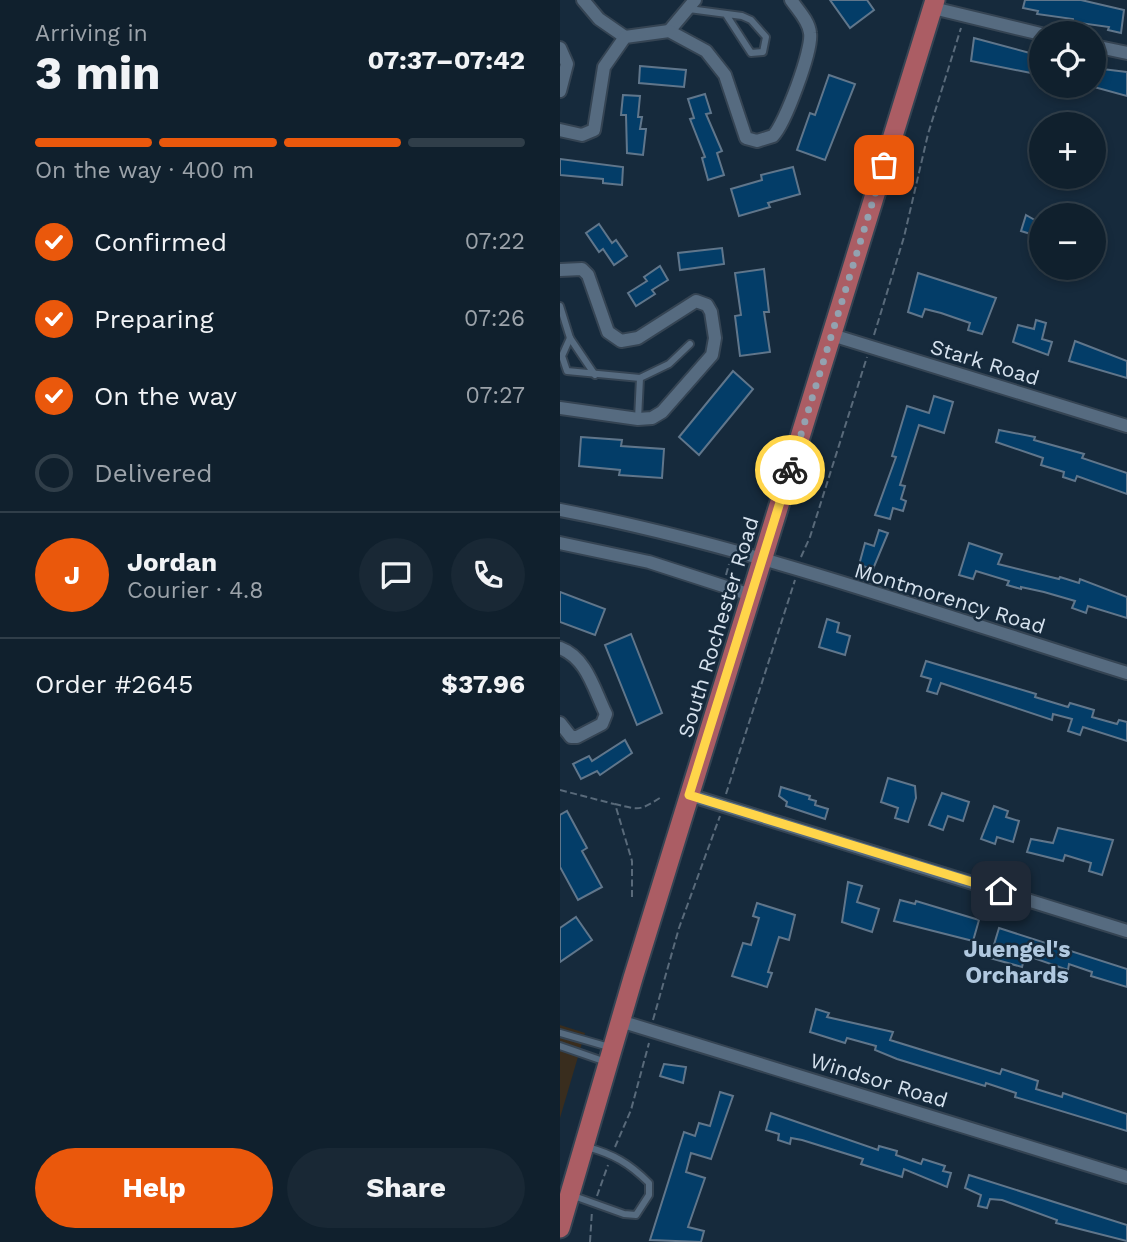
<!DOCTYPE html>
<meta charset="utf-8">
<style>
:root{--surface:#10202d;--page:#192835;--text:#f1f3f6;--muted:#9ca3aa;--line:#303e49;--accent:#ea580c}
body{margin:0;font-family:"Work Sans",sans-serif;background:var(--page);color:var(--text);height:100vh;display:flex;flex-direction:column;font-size:26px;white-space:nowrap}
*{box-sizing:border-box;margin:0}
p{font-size:23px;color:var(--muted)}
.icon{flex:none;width:38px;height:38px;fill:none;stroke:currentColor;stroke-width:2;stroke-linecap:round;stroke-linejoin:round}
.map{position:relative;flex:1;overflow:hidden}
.drawer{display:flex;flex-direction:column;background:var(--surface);width:560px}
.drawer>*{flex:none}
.buttons{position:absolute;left:469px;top:21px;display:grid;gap:14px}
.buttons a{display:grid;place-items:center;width:77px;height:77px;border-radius:50%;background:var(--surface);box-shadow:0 4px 10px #0003,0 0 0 2px var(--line);font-size:35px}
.pin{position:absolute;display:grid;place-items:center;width:60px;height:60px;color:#fff;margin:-30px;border-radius:14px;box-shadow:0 4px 10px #0006}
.courier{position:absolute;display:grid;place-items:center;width:70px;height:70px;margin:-35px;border:5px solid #ffd54a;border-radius:50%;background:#fff;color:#222;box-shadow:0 2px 9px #0007}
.overview em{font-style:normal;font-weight:700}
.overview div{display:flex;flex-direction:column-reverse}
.overview{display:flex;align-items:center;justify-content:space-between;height:119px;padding:0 35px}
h1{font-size:46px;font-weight:700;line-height:52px}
.bar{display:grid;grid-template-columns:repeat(4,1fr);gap:10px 7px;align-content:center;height:84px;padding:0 35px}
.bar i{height:9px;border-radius:5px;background:var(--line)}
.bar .active{background:var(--accent)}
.bar p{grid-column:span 4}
.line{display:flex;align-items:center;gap:18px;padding:0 35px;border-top:2px solid var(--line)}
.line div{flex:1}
.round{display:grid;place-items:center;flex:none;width:74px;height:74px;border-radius:37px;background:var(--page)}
ol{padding:0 35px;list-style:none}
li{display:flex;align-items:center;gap:21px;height:77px}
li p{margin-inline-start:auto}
li .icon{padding:7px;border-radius:50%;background:var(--accent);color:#fff;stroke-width:4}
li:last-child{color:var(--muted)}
li i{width:38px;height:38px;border:4px solid var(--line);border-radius:50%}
.button{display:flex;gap:14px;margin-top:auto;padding:14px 35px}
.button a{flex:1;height:80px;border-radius:42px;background:var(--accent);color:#fff;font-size:28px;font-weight:700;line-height:80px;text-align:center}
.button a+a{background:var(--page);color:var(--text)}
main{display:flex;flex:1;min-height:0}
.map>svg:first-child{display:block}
</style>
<main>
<section class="drawer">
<div class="overview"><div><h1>3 min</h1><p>Arriving in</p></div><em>07:37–07:42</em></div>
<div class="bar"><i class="active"></i><i class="active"></i><i class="active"></i><i></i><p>On the way · 400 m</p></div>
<ol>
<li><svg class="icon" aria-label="check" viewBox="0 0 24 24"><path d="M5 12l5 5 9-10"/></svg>Confirmed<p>07:22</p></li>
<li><svg class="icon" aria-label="check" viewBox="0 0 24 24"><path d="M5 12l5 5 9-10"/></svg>Preparing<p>07:26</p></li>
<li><svg class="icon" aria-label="check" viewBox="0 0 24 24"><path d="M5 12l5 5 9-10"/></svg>On the way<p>07:27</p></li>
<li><i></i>Delivered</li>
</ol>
<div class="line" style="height:126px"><b class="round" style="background:var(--accent);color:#fff">J</b><div><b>Jordan</b><p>Courier · 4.8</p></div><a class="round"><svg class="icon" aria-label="chat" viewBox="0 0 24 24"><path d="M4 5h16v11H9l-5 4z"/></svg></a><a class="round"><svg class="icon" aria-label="phone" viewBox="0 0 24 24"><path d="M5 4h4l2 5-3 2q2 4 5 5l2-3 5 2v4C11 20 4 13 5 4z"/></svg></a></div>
<div class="line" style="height:91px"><div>Order #2645</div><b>$37.96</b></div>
<div class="button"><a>Help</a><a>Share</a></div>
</section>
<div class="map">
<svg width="567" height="1242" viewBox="0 0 567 1242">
<rect width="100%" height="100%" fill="#162a3c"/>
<!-- commercial -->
<path fill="#392d1e" d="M0 1025 25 1033 0 1118Z"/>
<!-- building -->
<g fill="#033d68" stroke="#60768b" stroke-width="2">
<path d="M270 0H307L314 10 290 28Z"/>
<path d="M465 0H521L564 10 561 33 548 30 549 27 513 22V19L477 14 478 11 463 8Z"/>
<path d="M414 38 481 56V75L411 61Z"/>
<path d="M80 66 126 70 124 87 79 83Z"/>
<path d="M534 68 567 72V96L534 87Z"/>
<path d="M269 75 295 84 265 160 237 150 250 113 255 115Z"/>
<path d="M145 94 151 113 146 114 162 151 157 153 164 175 148 180 142 158 145 157 130 119 134 118 128 99Z"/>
<path d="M63 95 80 96 78 117H82L80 129H86L83 155 67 153 66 115H61Z"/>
<path d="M0 159 63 167 62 185 43 183V179L0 175Z"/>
<path d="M233 167 240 194 208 203 210 207 179 216 171 189 202 180 201 175Z"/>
<path d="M466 215 480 223 477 236 461 231Z"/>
<path d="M39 224 52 243 56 240 67 256 54 265 43 249 39 252 26 233Z"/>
<path d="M162 248 164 264 120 270 118 253Z"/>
<path d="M100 266 108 280 92 290 95 294 76 306 68 293 87 281 84 277Z"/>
<path d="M204 269 209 312H204L210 352 180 356 175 316 181 315 175 273Z"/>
<path d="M358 273 436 298 422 334 408 330 410 323 381 313 365 309 362 317 348 312Z"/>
<path d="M476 320 486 323 482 339 492 342 488 355 453 342 458 325 474 329Z"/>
<path d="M515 341 567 361V378L509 361Z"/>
<path d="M173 371 193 389 139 455 119 437Z"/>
<path d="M374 396 393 402 384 433 359 425 340 485 345 486 341 499 346 501 343 511 333 508 330 519 315 515 336 457 332 456 347 406 369 413Z"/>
<path d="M439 430 475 437 474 440 524 454 522 458 567 473V494L517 476 515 481 503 477 504 472 481 465 483 458 436 442Z"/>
<path d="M21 437 62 440 61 446 104 449 102 478 59 475 60 470 19 466Z"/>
<path d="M319 530 328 533 313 569 299 565 305 543 314 546Z"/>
<path d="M409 543 442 554 438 564 499 579 500 577 519 583 520 579 567 597V618L528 606 526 613 512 608 515 601 484 592 461 587V589L447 585 449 581 416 571 413 579 399 575Z"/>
<path d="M0 592 45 609 35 635 0 622Z"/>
<path d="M267 619 279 623 277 632 290 636 285 655 259 647Z"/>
<path d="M71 634 102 713 77 725 45 645Z"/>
<path d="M366 661 476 694 475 697 508 707 510 703 534 710 532 717 557 724 559 720 567 722V741L523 727 520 735 508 731 512 719 493 714 492 720 381 683 377 694 367 691 371 679 361 676Z"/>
<path d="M65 740 72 753 40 775 37 771 21 779 13 764 29 756 32 761Z"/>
<path d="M328 778 355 786 356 798 348 822 335 818 338 808 321 802Z"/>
<path d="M221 787 250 796 249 799 256 801 255 805 268 809 265 819 226 806 227 802 219 796Z"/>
<path d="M382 793 409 802 403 821 388 816 383 830 369 825Z"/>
<path d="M434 806 448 811 446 817 459 821 453 842 437 837 435 844 421 839Z"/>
<path d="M7 811 27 848 22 851 42 887 18 900 0 867V815Z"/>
<path d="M498 828 553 840 542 875 529 871 531 863 505 855 503 861 467 852 471 839 493 843Z"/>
<path d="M288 882 302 886 297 902 319 909 312 932 282 922Z"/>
<path d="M340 900 355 904 356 901 419 920 413 941 334 921Z"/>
<path d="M197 903 235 915 229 940 219 937 208 972 212 973 207 987 172 976 183 943 191 945 199 918 193 916Z"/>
<path d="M16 917 32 940 0 962V928Z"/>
<path d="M439 928 567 969V987L531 976 532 972 509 964 508 970 465 955 462 967 430 958Z"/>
<path d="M256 1009 269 1013 267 1017 333 1032 330 1040 440 1074 442 1069 478 1081 476 1089 502 1097 503 1093 567 1114V1131L455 1097 456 1093 426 1083 425 1086 337 1059 315 1050 316 1046 287 1038 285 1043 250 1032Z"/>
<path d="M104 1064 126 1067 123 1083 100 1076Z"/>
<path d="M160 1092 173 1096 151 1159 131 1153 126 1172 145 1178 128 1227 144 1231 141 1242 90 1240 124 1132 135 1136 139 1123 150 1126Z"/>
<path d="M211 1113 318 1150 319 1146 337 1151 336 1155 361 1164 363 1159 385 1166 383 1171 391 1173 387 1187 344 1169 342 1177 301 1164 303 1159 242 1140 231 1138 230 1144 218 1140 219 1134 206 1130Z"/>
<path d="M409 1175 567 1225V1241L496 1223 497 1220 442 1200 430 1199 427 1208 418 1206 421 1195 405 1188Z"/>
</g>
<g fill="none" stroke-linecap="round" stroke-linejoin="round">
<!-- lane casing -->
<g stroke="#354453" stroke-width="10">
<g id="lane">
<path d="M129 9 182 16 191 20 206 37 203 52 191 53 167 16"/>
<path d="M0 306 10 338 35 375"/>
<path d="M10 338 2 356 7 371 80 378 109 364 130 344"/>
<path d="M78 419 80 378"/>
<path d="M0 1033 49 1047"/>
<path d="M0 1046 46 1062"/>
<path d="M11 1195 64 1214 76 1215 89 1195V1183C69 1163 53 1154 27 1147"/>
</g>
</g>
<!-- street casing -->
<g stroke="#354453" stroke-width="16">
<g id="street">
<path d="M23 0 39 19 65 37"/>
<path d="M373 8 481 34"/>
<path d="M109 31 135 0"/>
<path d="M534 46 567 53"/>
<path d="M0 48 7 64 0 91"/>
<path d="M0 130 22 135 34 130 44 67 65 37 109 31 146 51 165 75 186 138 197 141 213 136C225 124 253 49 250 33 249 21 238 10 231 0"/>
<path d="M0 270 22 269 28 275 48 332 61 341 78 338 136 301 147 305 151 312 155 338 152 355 102 412 92 418 78 419 0 408"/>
<path d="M272 335 567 426"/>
<path d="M0 510C193 547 380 615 567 673"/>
<path d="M0 543 89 562 191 595"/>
<path d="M0 648C27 658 34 690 46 714L42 724 17 737H11L0 723"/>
<path d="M129 795 567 931"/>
<path d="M60 1021 567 1177"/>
</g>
</g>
<!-- primary casing -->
<g stroke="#354453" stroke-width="23">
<path id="primary" d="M0 1228 73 978 375 0"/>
</g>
<!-- path -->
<g stroke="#596a7a" stroke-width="2" stroke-dasharray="7 3.5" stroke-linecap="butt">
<path d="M314 335 344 237 368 134 401 28"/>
<path d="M241 557 250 537 307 357"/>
<path d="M166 575 169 564"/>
<path d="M0 790 54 804"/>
<path d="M166 794 235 580"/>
<path d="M72 897V861L55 804C82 811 80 810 103 796"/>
<path d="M93 1020 119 928 160 816"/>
<path d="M55 1147 71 1110 89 1043"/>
<path d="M37 1196 48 1165"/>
<path d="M30 1242 32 1211"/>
</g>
<!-- lane -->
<use href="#lane" stroke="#566b80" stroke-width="6"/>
<!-- street -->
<use href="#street" stroke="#566b80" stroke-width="12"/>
<!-- primary -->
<use href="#primary" stroke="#ab5d64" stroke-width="19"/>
</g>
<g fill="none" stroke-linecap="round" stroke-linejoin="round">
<!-- done -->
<path stroke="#93a2b0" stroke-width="7" stroke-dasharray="0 12.6" d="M230 470 324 165"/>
<!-- route -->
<path stroke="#ffd54a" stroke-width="9" d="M230 470 129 795 441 891"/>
</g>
<g text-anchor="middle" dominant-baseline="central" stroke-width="5" stroke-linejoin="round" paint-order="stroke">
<!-- street labels -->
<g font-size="21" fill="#d6e2ee" stroke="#162a3c">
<text transform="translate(425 362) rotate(17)">Stark Road</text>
<text transform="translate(390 598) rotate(17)">Montmorency Road</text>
<text transform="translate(158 627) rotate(-73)">South Rochester Road</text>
<text transform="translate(319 1080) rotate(17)">Windsor Road</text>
</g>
<!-- neighbourhood labels -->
<g font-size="23" font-weight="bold" fill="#b0c8df" stroke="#162a3c">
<text x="457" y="949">Juengel's<tspan x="457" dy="26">Orchards</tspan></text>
</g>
</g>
</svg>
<div class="buttons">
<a><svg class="icon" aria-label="locate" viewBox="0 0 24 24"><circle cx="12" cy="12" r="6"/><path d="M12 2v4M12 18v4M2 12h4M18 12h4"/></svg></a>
<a>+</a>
<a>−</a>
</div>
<div class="pin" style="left:324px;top:165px;background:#ea580c"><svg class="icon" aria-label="bag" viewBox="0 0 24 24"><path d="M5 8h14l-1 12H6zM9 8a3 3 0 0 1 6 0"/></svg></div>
<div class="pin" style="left:441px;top:891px;background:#1f2937"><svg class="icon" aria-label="home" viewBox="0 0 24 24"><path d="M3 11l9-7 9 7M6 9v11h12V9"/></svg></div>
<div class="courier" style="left:230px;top:470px"><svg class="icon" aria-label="bike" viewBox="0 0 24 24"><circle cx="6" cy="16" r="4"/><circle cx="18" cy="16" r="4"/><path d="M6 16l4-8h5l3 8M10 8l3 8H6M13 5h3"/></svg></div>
</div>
</main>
